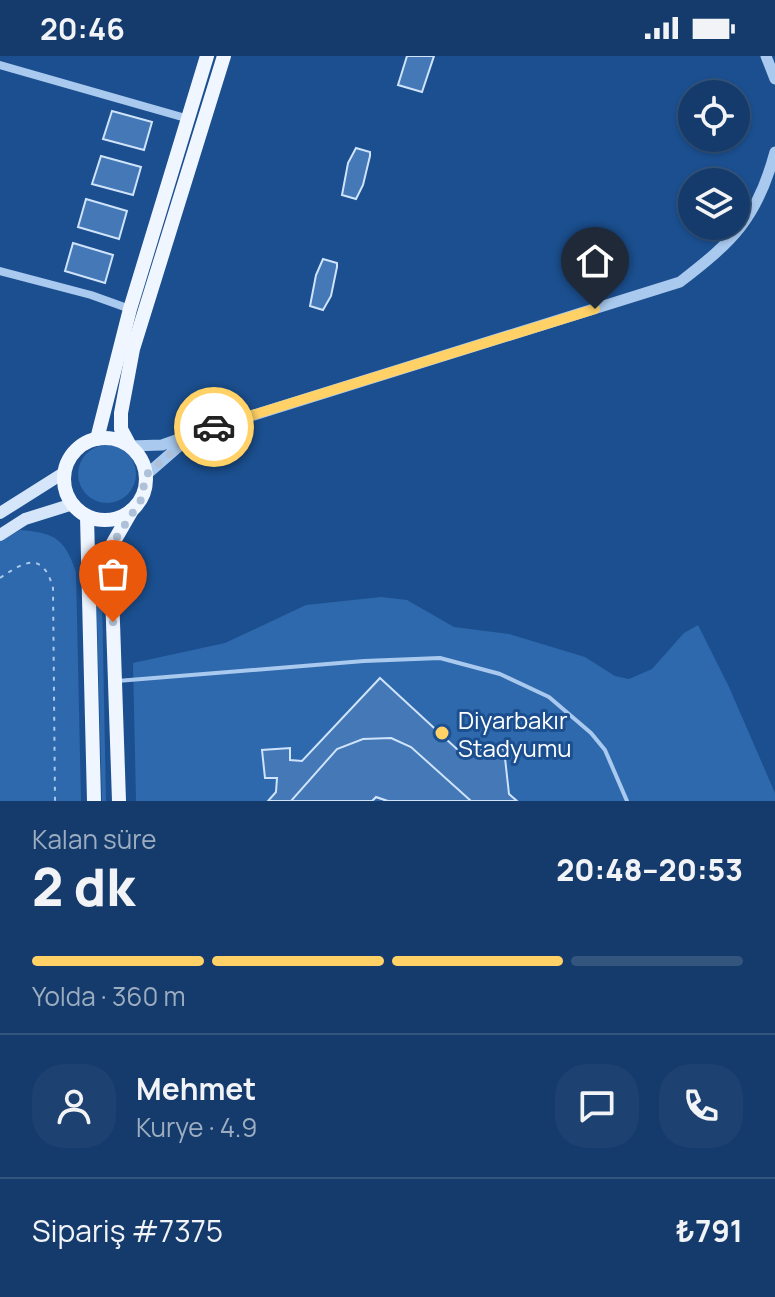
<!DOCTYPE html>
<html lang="tr">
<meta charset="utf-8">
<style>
:root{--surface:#143b6b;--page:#1d4271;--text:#f1f3f6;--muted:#9dadc1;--line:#33557e;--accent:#ffd166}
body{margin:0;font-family:Manrope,sans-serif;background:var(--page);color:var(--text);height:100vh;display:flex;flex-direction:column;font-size:30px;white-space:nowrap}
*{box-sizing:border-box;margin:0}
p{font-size:26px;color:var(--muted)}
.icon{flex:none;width:44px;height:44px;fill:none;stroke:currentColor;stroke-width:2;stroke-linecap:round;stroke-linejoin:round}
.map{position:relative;height:745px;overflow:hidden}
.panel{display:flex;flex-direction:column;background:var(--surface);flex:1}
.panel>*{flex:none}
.tools{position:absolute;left:678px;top:24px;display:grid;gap:16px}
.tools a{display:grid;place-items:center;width:72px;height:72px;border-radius:50%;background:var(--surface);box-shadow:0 2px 6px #0004,0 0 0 2px var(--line);font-size:40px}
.pin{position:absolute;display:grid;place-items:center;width:68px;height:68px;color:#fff;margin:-82px -34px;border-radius:50% 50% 50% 0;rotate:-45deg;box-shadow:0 0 8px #0007}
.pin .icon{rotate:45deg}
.courier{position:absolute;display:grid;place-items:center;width:80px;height:80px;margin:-40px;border:6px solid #ffd166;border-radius:50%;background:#fff;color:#222;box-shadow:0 2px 10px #0007}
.headline em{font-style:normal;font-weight:800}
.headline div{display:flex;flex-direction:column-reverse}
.headline{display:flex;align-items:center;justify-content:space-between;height:136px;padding:0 32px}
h1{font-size:52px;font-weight:800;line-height:60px}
.bar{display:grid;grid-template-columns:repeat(4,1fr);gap:12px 8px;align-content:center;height:96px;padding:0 32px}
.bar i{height:10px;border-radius:6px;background:var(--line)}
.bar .active{background:var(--accent)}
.bar p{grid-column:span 4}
.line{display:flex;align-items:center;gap:20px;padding:0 32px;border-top:2px solid var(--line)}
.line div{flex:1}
.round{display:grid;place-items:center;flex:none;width:84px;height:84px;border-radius:32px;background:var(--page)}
.status{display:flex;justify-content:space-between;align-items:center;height:56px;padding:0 40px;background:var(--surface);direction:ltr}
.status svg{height:22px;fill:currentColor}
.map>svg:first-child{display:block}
</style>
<div class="status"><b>20:46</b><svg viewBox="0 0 49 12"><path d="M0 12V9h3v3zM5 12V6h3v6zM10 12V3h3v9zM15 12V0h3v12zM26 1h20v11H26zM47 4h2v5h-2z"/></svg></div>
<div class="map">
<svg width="775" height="745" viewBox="0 0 775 745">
<rect width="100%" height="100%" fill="#1b4f8f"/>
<!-- green -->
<g fill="#2e69ad">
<circle cx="107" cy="418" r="29"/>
<path d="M20 474C55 477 64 482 76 516L81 745H0V485Z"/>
<path d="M95 488 101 490 106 745H102Z"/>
<path d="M381 541 407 544 454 571 509 578 585 601 615 620 629 623 652 613 684 577 698 569 729 631 775 737V745H136L133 607 225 587 306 549Z"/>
</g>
<!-- building -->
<g fill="#4478b7" stroke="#cfe3fa" stroke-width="2">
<path d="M407 0H434L422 36 398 29Z"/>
<path d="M112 55 152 66 144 94 103 83Z"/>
<path d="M356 92 370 96V100L363 129 356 143 342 139 348 107Z"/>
<path d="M101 100 141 111 133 139 92 128Z"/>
<path d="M86 143 127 155 119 183 78 171Z"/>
<path d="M73 187 113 199 105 227 65 215Z"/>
<path d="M323 203 337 207V211L331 240 323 254 310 250 316 219Z"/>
<path d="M380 622 459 695 504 693 509 738 517 745H388L376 741 372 745H268L276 736 277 722H265L262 694 290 692V704L302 705Z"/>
<path d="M391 682 411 691 471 745H388L376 741 372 745H291L337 693 363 683Z"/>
</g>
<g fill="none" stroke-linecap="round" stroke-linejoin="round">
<!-- path -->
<path stroke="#a9c9ee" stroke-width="2" stroke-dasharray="4 6" stroke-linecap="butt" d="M0 522C25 505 43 495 53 532L55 745"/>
<!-- service -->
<path stroke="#a9c9ee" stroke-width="4" d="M117 625 364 605 440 602 500 618 549 641 591 677 605 694 627 745"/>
<!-- minor -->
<g stroke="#a9c9ee" stroke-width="8">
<path d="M0 9 189 63"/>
<path d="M0 215 91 239 130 253"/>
</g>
<!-- tertiary -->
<g stroke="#a9c9ee" stroke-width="11">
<path d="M766 0 775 23"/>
<path d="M193 378 680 226C733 185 757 163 775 96"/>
<path d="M130 390 162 389 193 378 146 419"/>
</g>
<!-- secondary -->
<g stroke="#d6e6fa" stroke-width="12">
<path d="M0 457 65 416"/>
<path d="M0 479 25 463 73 448"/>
</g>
<!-- primary -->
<g stroke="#f0f6ff" stroke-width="14">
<circle cx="105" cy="423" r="41"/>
<path d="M97 383 130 253 207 0"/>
<path d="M130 390 121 373V357L133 293 224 0"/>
<path d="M87 460 94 745"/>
<path d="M119 745 111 507 113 487 132 454"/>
</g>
</g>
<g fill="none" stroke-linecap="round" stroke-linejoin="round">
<!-- done -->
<path stroke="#afc1d8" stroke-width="8" stroke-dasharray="0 14.4" d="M113 566V487L141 444 146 419 193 378 214 371"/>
<!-- route -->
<path stroke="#ffd166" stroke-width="10" d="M214 371 595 253"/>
</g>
<!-- markers -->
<circle fill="#ffd166" stroke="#1b4f8f" stroke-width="3" cx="442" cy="677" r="8"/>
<g text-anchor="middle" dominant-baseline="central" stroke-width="6" stroke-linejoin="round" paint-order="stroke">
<!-- poi labels -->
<g font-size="24" fill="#fff" stroke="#1b4f8f" text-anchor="start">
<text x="458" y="663">Diyarbakır<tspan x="458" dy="28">Stadyumu</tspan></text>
</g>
</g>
</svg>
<div class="tools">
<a><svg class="icon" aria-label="locate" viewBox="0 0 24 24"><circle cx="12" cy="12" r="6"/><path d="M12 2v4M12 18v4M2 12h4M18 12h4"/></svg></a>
<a><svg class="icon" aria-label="layers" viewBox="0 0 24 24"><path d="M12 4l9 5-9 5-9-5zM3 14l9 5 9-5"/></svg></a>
</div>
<div class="pin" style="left:113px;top:566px;background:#ea580c"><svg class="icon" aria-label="bag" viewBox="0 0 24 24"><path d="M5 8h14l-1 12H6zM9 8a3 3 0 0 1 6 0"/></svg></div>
<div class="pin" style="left:595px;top:253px;background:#1f2937"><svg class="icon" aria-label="home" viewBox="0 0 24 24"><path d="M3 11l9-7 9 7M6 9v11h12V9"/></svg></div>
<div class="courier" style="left:214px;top:371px"><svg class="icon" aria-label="car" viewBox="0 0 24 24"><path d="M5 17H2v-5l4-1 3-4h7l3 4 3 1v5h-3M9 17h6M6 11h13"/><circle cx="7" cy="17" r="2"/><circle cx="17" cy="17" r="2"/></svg></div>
</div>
<section class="panel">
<div class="headline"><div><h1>2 dk</h1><p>Kalan süre</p></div><em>20:48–20:53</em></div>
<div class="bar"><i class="active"></i><i class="active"></i><i class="active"></i><i></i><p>Yolda · 360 m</p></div>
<div class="line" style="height:144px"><a class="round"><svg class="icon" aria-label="person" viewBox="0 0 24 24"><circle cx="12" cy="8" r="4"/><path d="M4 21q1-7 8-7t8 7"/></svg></a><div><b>Mehmet</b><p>Kurye · 4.9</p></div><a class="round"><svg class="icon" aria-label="chat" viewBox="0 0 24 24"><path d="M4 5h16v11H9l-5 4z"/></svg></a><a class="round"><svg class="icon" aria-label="phone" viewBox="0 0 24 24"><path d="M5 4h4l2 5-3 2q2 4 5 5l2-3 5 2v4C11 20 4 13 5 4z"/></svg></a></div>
<div class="line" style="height:104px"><div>Sipariş #7375</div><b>₺791</b></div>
</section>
